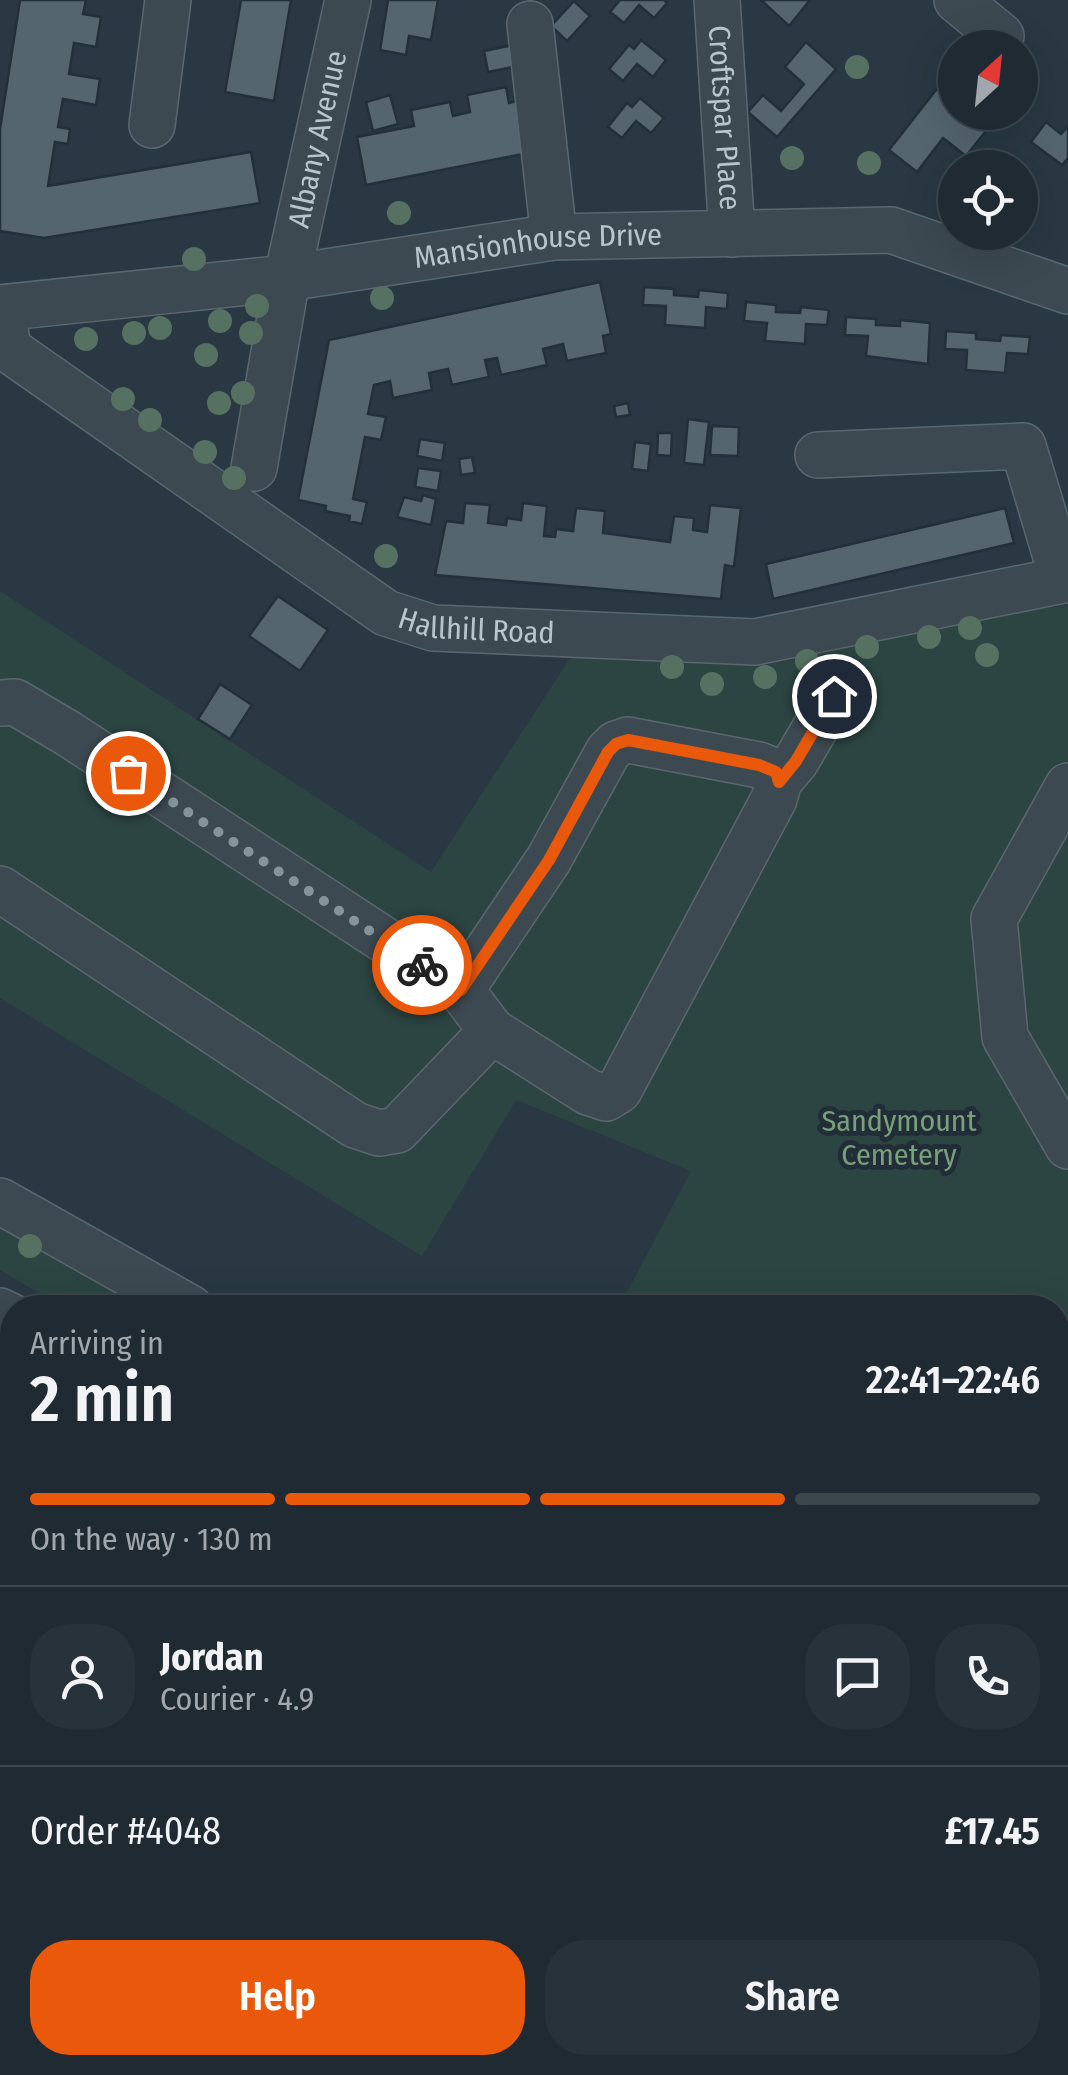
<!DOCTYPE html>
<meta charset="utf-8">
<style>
:root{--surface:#1f2a32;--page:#27323a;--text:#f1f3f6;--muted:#a1a7ac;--line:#3c464d;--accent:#ea580c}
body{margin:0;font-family:"Fira Sans Condensed",sans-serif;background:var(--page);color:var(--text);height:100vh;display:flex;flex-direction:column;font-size:38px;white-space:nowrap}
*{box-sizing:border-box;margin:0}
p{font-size:32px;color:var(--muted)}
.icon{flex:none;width:55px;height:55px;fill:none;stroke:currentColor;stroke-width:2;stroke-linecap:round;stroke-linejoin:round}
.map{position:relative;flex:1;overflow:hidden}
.drawer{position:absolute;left:0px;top:1295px;width:1070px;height:780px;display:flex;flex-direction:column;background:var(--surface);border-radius:40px 40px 0 0;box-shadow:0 10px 40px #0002,0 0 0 2px var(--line)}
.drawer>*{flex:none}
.needle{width:65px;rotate:27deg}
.buttons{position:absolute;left:938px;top:30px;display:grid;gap:20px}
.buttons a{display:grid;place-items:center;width:100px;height:100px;border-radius:50%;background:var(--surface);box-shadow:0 10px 40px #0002,0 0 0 2px var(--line);font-size:50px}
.pin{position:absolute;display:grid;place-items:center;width:85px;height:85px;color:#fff;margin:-42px;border:5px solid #fff;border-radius:50%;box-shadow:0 2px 10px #0007}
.courier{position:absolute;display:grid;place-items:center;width:100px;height:100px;margin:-50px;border:8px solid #ea580c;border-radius:50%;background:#fff;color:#222;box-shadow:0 2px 12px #0007}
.headline em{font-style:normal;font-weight:600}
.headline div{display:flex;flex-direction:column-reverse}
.headline{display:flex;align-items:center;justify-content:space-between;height:170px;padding:0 30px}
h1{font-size:65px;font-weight:600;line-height:75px}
.bar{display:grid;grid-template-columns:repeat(4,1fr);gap:15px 10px;align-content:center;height:120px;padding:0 30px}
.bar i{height:12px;border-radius:8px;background:var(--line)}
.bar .active{background:var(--accent)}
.bar p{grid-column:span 4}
.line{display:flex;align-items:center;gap:25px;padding:0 30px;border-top:2px solid var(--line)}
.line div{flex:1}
.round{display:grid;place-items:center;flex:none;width:105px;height:105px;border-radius:40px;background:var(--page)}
.button{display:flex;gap:20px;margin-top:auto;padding:20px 30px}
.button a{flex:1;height:115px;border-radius:40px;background:var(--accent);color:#fff;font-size:40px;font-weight:600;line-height:115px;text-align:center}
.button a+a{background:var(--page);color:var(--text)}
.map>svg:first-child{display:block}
</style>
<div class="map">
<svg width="1068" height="2075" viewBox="0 0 1068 2075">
<rect width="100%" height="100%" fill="#293842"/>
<!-- green -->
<g fill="#2c4542">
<path d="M0 591 431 872 572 655 782 662 983 616 1068 605V1876L1058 1869V1308L619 1307 691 1171 516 1100 422 1256 0 998Z"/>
<path d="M0 1215 166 1307H62L0 1270Z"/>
<path d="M0 1361 12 1368V1446L0 1439Z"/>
<path d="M0 1842 12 1848V1992L0 1985Z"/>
<path d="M1058 1929 1068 1937V2017L1058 2012Z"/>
<path d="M404 2063 418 2070 421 2062H929L952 2075H124L112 2063Z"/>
</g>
<!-- building -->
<g fill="#54656e" stroke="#233039" stroke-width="2.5">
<path d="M20 0H86L83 14 101 17 96 47 74 43 69 74 100 79 96 105 63 99 58 127 70 129 68 144 55 142 48 186 251 152 260 203 44 238 0 231V129Z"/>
<path d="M241 0H291L274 101 225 92Z"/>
<path d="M388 0H438L431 40 409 36 406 55 380 50Z"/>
<path d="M620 0H664L667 3 654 18 639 5 624 23 610 12Z"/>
<path d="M761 0H810L789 26Z"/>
<path d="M574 1 590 16 567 41 551 26Z"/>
<path d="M641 40 666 60 653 77 637 64 623 81 609 69 629 45 634 49Z"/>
<path d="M806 42 836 69 777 137 748 112 763 95 781 111 804 84 785 67Z"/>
<path d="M513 45 517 66 488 72 484 51Z"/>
<path d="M943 81 955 90V112H983L994 121 966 156 943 138 917 172 889 150Z"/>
<path d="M506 87 509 103 517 101 528 153 366 185 357 137 414 126 411 110 450 102 453 116 470 112 467 95Z"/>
<path d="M390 95 398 124 373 131 366 102Z"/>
<path d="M640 98 664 118 651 133 636 121 622 138 608 127 627 103 632 107Z"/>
<path d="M1046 122 1061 134 1068 126V158L1062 165 1031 142Z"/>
<path d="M600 282 611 334 603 336 606 353 567 361 563 344 543 349 547 365 501 375 497 358 485 360 489 377 452 385 448 369 429 373 432 390 393 398 390 381 374 385 368 414 386 417 381 440 365 437 353 499 367 502 362 524 349 521 350 516 325 511 326 506 298 500 329 340Z"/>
<path d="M644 287 674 289V295L698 297 699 290 728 293 727 309 706 307 705 328 665 325 666 306 643 305Z"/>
<path d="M746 302 776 305V312L800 313 801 307 829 310 827 325 806 324 805 344 765 341 767 323 744 321Z"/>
<path d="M846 317 876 319V325L900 326V320L930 323 928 364 866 356 868 336 845 335Z"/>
<path d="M946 331 976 333V339L1000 341 1001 335 1030 337 1028 354 1007 353 1005 373 966 370 967 350 945 349Z"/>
<path d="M628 403 630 415 616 417 614 406Z"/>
<path d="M688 419 709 422 704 465 684 463Z"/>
<path d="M712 426 739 427 738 456 710 455Z"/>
<path d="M658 433H672L671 456 657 455Z"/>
<path d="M420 439 445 443 442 461 417 456Z"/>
<path d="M635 442 651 444 648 471 632 469Z"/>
<path d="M472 457 475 473 461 475 459 459Z"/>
<path d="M418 468 441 471 438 491 415 487Z"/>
<path d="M423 495 436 499 431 525 397 517 404 497 421 501Z"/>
<path d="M465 503 490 505 488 523 506 525 507 518 521 520 523 503 547 506 544 536 555 537 556 529 573 531 576 508 605 511 603 533 670 542 674 516 694 518 693 530 707 532 710 505 741 508 734 567 725 565 721 599 435 575 446 521 463 523Z"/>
<path d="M1005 508 1014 543 773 599 766 564Z"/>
<path d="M278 596 328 630 300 671 249 636Z"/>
<path d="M220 684 252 705 230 739 198 719Z"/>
</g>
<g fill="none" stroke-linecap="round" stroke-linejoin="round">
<!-- minor casing -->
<g stroke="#5b676f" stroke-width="48">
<g id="minor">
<path id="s1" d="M717 0 732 234"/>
<path d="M957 0 1001 36 990 48"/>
<path d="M530 24 554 237"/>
<path d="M152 125 168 0"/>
<path id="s2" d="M0 308 287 278 554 237 891 230 1068 291"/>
<path id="s3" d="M2 308 8 349 386 613 433 628 755 642 1068 579"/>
<path d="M818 455 1023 446 1063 580"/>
<path id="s4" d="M254 468 287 278 348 0"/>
<path d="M0 703 15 702 69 734 461 990 492 1031 397 1130 379 1133 355 1125 0 889"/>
<path d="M779 781 796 761 834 696"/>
<path d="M1068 786 994 919 1005 1037 1068 1146"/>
<path d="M461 990 549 859 608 752 616 744 628 740 759 765 776 772 779 781 774 799 619 1090 606 1098 588 1092 492 1031"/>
<path d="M0 1201 190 1308"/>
<path d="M0 1311 12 1317"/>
<path d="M1058 1698 1068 1704"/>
<path d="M0 1753 12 1760"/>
<path d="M0 1876 12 1883"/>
</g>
</g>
<!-- path -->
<path stroke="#4b605f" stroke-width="6" stroke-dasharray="8 8" stroke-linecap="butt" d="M1058 1907 1068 1916"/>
<!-- minor -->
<use href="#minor" stroke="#3d4951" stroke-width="45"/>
<!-- rail -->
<g stroke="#5f6e78" stroke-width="8" stroke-dasharray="10 10" stroke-linecap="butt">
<path d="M0 1481 12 1488"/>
<path d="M0 1506 12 1512"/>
<path d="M1013 2062 1036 2075"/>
<path d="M1056 2062 1068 2069"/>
</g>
</g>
<!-- trees -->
<g fill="#567161">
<circle cx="857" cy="67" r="12"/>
<circle cx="792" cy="158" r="12"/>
<circle cx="869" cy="163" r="12"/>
<circle cx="399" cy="213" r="12"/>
<circle cx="194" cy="259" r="12"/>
<circle cx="382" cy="298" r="12"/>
<circle cx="257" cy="306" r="12"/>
<circle cx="220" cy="321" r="12"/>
<circle cx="160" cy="328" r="12"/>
<circle cx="134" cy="333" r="12"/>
<circle cx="251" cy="333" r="12"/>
<circle cx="86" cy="339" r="12"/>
<circle cx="206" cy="355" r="12"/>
<circle cx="243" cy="393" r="12"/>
<circle cx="123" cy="399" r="12"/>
<circle cx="219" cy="403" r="12"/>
<circle cx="150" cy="420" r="12"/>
<circle cx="205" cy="452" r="12"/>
<circle cx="234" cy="478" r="12"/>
<circle cx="386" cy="556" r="12"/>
<circle cx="970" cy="628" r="12"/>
<circle cx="929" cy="637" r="12"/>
<circle cx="867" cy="647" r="12"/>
<circle cx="987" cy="655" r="12"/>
<circle cx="807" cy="661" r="12"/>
<circle cx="672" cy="667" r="12"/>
<circle cx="765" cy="677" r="12"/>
<circle cx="712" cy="684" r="12"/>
<circle cx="30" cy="1246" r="12"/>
</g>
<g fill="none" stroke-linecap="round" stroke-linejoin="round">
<!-- done -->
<path stroke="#87939b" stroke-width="10" stroke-dasharray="0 18" d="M128 773 422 965"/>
<!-- route -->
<path stroke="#ea580c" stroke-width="12" d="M422 965 461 990 549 860 608 752 616 744 628 740 759 765 776 772 779 782 796 761 834 696"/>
</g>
<g text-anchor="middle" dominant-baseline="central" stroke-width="10" stroke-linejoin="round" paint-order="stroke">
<!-- street labels -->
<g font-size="30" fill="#bac4cb" stroke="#212e37">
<text stroke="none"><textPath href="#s1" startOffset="118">Croftspar Place</textPath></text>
<text stroke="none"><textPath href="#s4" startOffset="335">Albany Avenue</textPath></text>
<text stroke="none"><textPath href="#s2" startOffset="542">Mansionhouse Drive</textPath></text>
<text stroke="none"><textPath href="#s3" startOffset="595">Hallhill Road</textPath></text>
</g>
<!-- park labels -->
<g font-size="30" fill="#7aa07b" stroke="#212e37">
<text x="899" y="1121">Sandymount<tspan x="899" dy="34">Cemetery</tspan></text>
</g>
</g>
</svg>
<div class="buttons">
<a><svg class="needle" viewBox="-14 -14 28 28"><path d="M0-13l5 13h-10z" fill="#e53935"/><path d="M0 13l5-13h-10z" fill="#a1a7ac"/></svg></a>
<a><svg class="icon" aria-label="locate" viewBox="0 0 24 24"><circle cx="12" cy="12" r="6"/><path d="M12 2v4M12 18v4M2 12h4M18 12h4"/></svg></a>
</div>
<div class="pin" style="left:128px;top:773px;background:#ea580c"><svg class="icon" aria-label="bag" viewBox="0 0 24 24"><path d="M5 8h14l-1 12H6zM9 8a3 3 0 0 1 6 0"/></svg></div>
<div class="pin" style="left:834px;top:696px;background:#1f2937"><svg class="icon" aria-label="home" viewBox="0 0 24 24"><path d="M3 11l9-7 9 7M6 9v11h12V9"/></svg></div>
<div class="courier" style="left:422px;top:965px"><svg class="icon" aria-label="bike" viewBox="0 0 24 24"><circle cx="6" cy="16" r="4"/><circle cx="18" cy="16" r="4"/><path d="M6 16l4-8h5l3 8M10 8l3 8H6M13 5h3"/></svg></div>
<section class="drawer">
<div class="headline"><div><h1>2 min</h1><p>Arriving in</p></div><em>22:41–22:46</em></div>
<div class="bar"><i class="active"></i><i class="active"></i><i class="active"></i><i></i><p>On the way · 130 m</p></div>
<div class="line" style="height:180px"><a class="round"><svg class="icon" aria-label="person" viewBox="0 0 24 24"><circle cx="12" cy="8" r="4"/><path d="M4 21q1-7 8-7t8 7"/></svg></a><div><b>Jordan</b><p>Courier · 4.9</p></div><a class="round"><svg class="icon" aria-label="chat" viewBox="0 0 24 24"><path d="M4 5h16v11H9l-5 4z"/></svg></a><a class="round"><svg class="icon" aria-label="phone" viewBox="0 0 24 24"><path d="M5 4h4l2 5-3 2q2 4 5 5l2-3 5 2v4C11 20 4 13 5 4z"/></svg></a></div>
<div class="line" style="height:130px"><div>Order #4048</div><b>£17.45</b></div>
<div class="button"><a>Help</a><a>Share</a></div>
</section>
</div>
